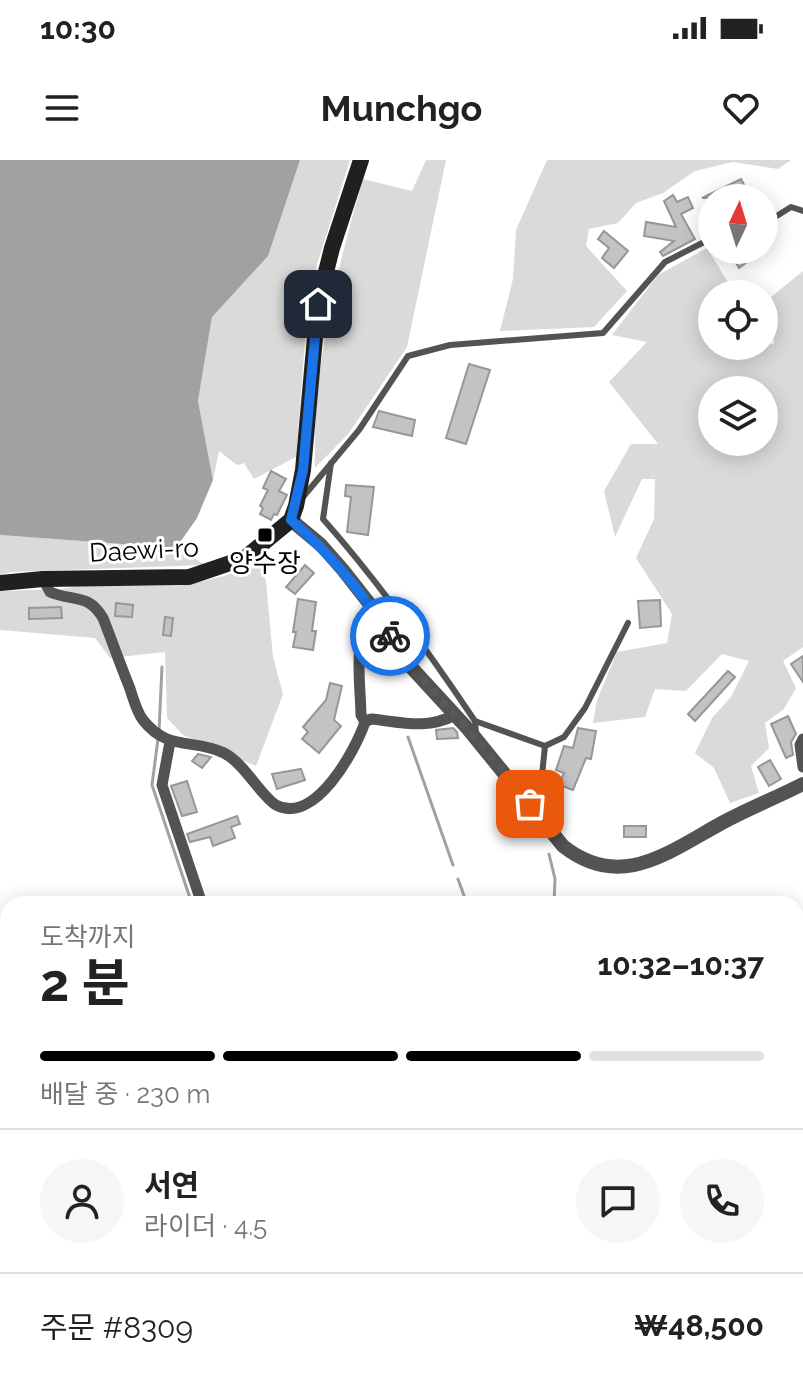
<!DOCTYPE html>
<html lang="ko">
<meta charset="utf-8">
<style>
:root{--surface:#fff;--page:#f6f6f6;--text:#222;--muted:#767676;--line:#e0e0e0;--accent:#000}
body{margin:0;font-family:Raleway,"Noto Sans KR",sans-serif;background:var(--page);color:var(--text);height:100vh;display:flex;flex-direction:column;font-size:30px;white-space:nowrap}
*{box-sizing:border-box;margin:0}
p{font-size:26px;color:var(--muted)}
.icon{flex:none;width:44px;height:44px;fill:none;stroke:currentColor;stroke-width:2;stroke-linecap:round;stroke-linejoin:round}
.map{position:relative;flex:1;overflow:hidden}
.panel{position:absolute;left:0px;top:736px;width:804px;height:498px;display:flex;flex-direction:column;background:var(--surface);border-radius:24px 24px 0 0;box-shadow:0 4px 20px #0003}
.panel>*{flex:none}
.needle{width:52px;rotate:4deg}
.buttons{position:absolute;left:698px;top:24px;display:grid;gap:16px}
.buttons a{display:grid;place-items:center;width:80px;height:80px;border-radius:50%;background:var(--surface);box-shadow:0 4px 20px #0003;font-size:40px}
.pin{position:absolute;display:grid;place-items:center;width:68px;height:68px;color:#fff;margin:-34px;border-radius:16px;box-shadow:0 4px 12px #0006}
.courier{position:absolute;display:grid;place-items:center;width:80px;height:80px;margin:-40px;border:6px solid #1a73e8;border-radius:50%;background:#fff;color:#222;box-shadow:0 2px 10px #0007}
.overview em{font-style:normal;font-weight:700}
.overview div{display:flex;flex-direction:column-reverse}
.overview{display:flex;align-items:center;justify-content:space-between;height:136px;padding:0 40px}
h1{font-size:52px;font-weight:700;line-height:60px}
.bar{display:grid;grid-template-columns:repeat(4,1fr);gap:12px 8px;align-content:center;height:96px;padding:0 40px}
.bar i{height:10px;border-radius:6px;background:var(--line)}
.bar .on{background:var(--accent)}
.bar p{grid-column:span 4}
.line{display:flex;align-items:center;gap:20px;padding:0 40px;border-top:2px solid var(--line)}
.line div{flex:1}
.round{display:grid;place-items:center;flex:none;width:84px;height:84px;border-radius:42px;background:var(--page)}
.status{display:flex;justify-content:space-between;align-items:center;height:56px;padding:0 40px;background:var(--surface);direction:ltr}
.status svg{height:22px;fill:currentColor}
header{display:flex;justify-content:space-between;align-items:center;height:104px;padding:0 40px;background:var(--surface);font-size:36px;font-weight:700}
.map>svg:first-child{display:block}
</style>
<div class="status"><b>10:30</b><svg viewBox="0 0 49 12"><path d="M0 12V9h3v3zM5 12V6h3v6zM10 12V3h3v9zM15 12V0h3v12zM26 1h20v11H26zM47 4h2v5h-2z"/></svg></div>
<header><svg class="icon" aria-label="menu" viewBox="0 0 24 24"><path d="M4 6h16M4 12h16M4 18h16"/></svg>Munchgo<svg class="icon" aria-label="heart" viewBox="0 0 24 24"><path d="M12 20l-8-8c-3-5 5-10 8-4 3-6 11-1 8 4z"/></svg></header>
<div class="map">
<svg width="803" height="1233" viewBox="0 0 803 1233">
<rect width="100%" height="100%" fill="#fff"/>
<!-- green -->
<g fill="#dadada" fill-rule="evenodd">
<path d="M300 0H350L309 130 296 297 254 319 244 303 237 305 219 291 213 320 198 241 212 156 268 96Z"/>
<path d="M426 0H446L407 187 349 273 315 308C312 210 336 113 363 19L412 31Z"/>
<path d="M547 0H791L778 9 733 2 695 11 663 33 636 43 618 63 589 69 586 86 627 131 594 167 500 171 513 119 516 70Z"/>
<path d="M707 88 729 124 727 134H712V186H764V183L774 184 771 137 803 111V487L783 501 796 528 784 549 765 563 769 588 751 606 759 633 730 643 714 608 695 593 712 558 731 537 749 501 722 494 686 531 655 529 645 557 593 563 597 540 617 492 667 483 672 454 636 398 654 359 655 319H642L615 377 604 331 631 284H658L609 222 647 182 612 175 658 115ZM712 230H764V282H712Z"/>
<path d="M0 375 176 388 206 405 12 412 0 415Z"/>
<path d="M260 403 266 421 273 497 283 534 256 606 183 575 167 558 165 492 110 498 95 478 0 470V431L62 429 79 426H181L224 416Z"/>
<path d="M534 1226H650C620 1233 564 1233 534 1226Z"/>
</g>
<!-- water -->
<path fill="#a1a1a1" d="M0 0H300L268 96 212 157 198 241 213 320 197 358 176 388 0 375Z"/>
<g fill="none" stroke-linecap="round" stroke-linejoin="round">
<!-- stream -->
<g stroke="#a1a1a1" stroke-width="3">
<path d="M159 571 162 507"/>
<path d="M408 577 453 705"/>
<path d="M158 579 152 625 192 744"/>
<path d="M549 694 555 719 554 744"/>
<path d="M458 719 467 744"/>
<path d="M402 1226 410 1233"/>
</g>
</g>
<!-- building -->
<g fill="#c3c3c3" stroke="#979797" stroke-width="2">
<path d="M741 19 751 38H702L733 23Z"/>
<path d="M673 35 677 42 688 37 693 48 681 54 695 79 663 96 660 92 674 81 644 76 646 62 676 67 664 41Z"/>
<path d="M604 71 628 91 614 108 602 98 609 88 598 79Z"/>
<path d="M728 90H752L755 96 739 108Z"/>
<path d="M469 204 490 210 466 284 446 278Z"/>
<path d="M379 251 415 260 412 276 373 267Z"/>
<path d="M271 311 286 319 279 331 287 335 277 355 274 354 271 360 260 354 263 348 260 346 268 330 263 328Z"/>
<path d="M346 325 374 327 368 375 347 372 351 337 345 336Z"/>
<path d="M305 405 314 413 295 434 286 427Z"/>
<path d="M298 439 316 442 312 471H316L313 490 293 487 296 472H293Z"/>
<path d="M660 440 661 466 640 468 638 441Z"/>
<path d="M116 443 133 445 132 457 115 456Z"/>
<path d="M61 447 62 458 29 459V448Z"/>
<path d="M165 457 173 458 171 476 163 475Z"/>
<path d="M803 496V522L791 504Z"/>
<path d="M728 511 735 517 695 561 688 554Z"/>
<path d="M330 523 342 526 334 560 341 566 319 593 302 579 308 572 303 567 326 540Z"/>
<path d="M788 556 796 574 791 582 793 595 786 598 771 564Z"/>
<path d="M453 568 457 572 458 578 437 579 436 570Z"/>
<path d="M578 568 596 571 591 599 586 598 573 630 559 625 564 613 556 610 564 586 573 588Z"/>
<path d="M198 594 211 597 202 608 192 601Z"/>
<path d="M770 600 781 619 769 626 758 607Z"/>
<path d="M301 609 305 620 277 629 272 614Z"/>
<path d="M187 621 197 652 182 656 171 626Z"/>
<path d="M237 656 240 664 231 667 235 678 213 686 210 677 190 682 187 674Z"/>
<rect x="624" y="666" width="22" height="11"/>
</g>
<g fill="none" stroke-linecap="round" stroke-linejoin="round">
<!-- service -->
<g stroke="#535353" stroke-width="6">
<path d="M764 64 791 47 803 51"/>
<path d="M331 303 323 359C379 422 428 491 475 561L476 573"/>
<path d="M303 337 359 270 408 196 450 185 603 173 665 102 712 78"/>
<path d="M475 561 545 586 564 577 585 548 628 463"/>
<path d="M544 659 541 625 545 586"/>
<path d="M796 1049 803 1053"/>
</g>
<!-- minor -->
<g stroke="#535353" stroke-width="11">
<path d="M43 419 50 432C74 442 88 433 103 458 112 481 120 504 129 526 133 537 136 551 143 560 168 592 194 578 224 593 245 604 260 635 276 645 315 666 356 589 365 562L371 559C402 562 426 570 455 555"/>
<path d="M365 562 361 555C360 514 353 486 372 447"/>
<path d="M803 579 800 585 803 607"/>
<path d="M170 582 162 625 202 744"/>
<path d="M796 1104 803 1105"/>
<path d="M0 1121 8 1122"/>
<path d="M739 1226 741 1233"/>
</g>
<!-- tertiary -->
<g stroke="#535353" stroke-width="14">
<path d="M291 360 321 385 343 410 372 447 410 506 468 569 563 686C620 731 667 693 720 664 747 649 776 638 803 624"/>
<path d="M796 1214 803 1211"/>
<path d="M756 1233 771 1226"/>
</g>
<!-- secondary -->
<path stroke="#202020" stroke-width="16" d="M0 423 43 419 189 417 245 398 291 360 296 346 303 310 318 144 332 88 361 0"/>
</g>
<g fill="none" stroke-linecap="round" stroke-linejoin="round">
<!-- done -->
<path stroke="#595959" stroke-width="8" stroke-dasharray="0 14.4" d="M390 476 410 506 468 569 530 644"/>
<!-- route -->
<path stroke="#1a73e8" stroke-width="10" d="M318 144 303 310 291 360C331 394 362 432 390 476"/>
</g>
<!-- markers -->
<rect fill="#000" stroke="#fff" stroke-width="3" x="257" y="367" width="16" height="16" rx="4"/>
<g text-anchor="middle" dominant-baseline="central" stroke-width="6" stroke-linejoin="round" paint-order="stroke">
<!-- street labels -->
<g font-size="26" fill="#000" stroke="#fff">
<text transform="translate(144 390) rotate(-3)">Daewi-ro</text>
</g>
<!-- poi labels -->
<g font-size="26" fill="#000" stroke="#fff">
<text x="265" y="403">양수장</text>
</g>
</g>
</svg>
<div class="buttons">
<a><svg class="needle" viewBox="-14 -14 28 28"><path d="M0-13l5 13h-10z" fill="#e53935"/><path d="M0 13l5-13h-10z" fill="#767676"/></svg></a>
<a><svg class="icon" aria-label="locate" viewBox="0 0 24 24"><circle cx="12" cy="12" r="6"/><path d="M12 2v4M12 18v4M2 12h4M18 12h4"/></svg></a>
<a><svg class="icon" aria-label="layers" viewBox="0 0 24 24"><path d="M12 4l9 5-9 5-9-5zM3 14l9 5 9-5"/></svg></a>
</div>
<div class="pin" style="left:530px;top:644px;background:#ea580c"><svg class="icon" aria-label="bag" viewBox="0 0 24 24"><path d="M5 8h14l-1 12H6zM9 8a3 3 0 0 1 6 0"/></svg></div>
<div class="pin" style="left:318px;top:144px;background:#1f2937"><svg class="icon" aria-label="home" viewBox="0 0 24 24"><path d="M3 11l9-7 9 7M6 9v11h12V9"/></svg></div>
<div class="courier" style="left:390px;top:476px"><svg class="icon" aria-label="bike" viewBox="0 0 24 24"><circle cx="6" cy="16" r="4"/><circle cx="18" cy="16" r="4"/><path d="M6 16l4-8h5l3 8M10 8l3 8H6M13 5h3"/></svg></div>
<section class="panel">
<div class="overview"><div><h1>2 분</h1><p>도착까지</p></div><em>10:32–10:37</em></div>
<div class="bar"><i class="on"></i><i class="on"></i><i class="on"></i><i></i><p>배달 중 · 230 m</p></div>
<div class="line" style="height:144px"><a class="round"><svg class="icon" aria-label="person" viewBox="0 0 24 24"><circle cx="12" cy="8" r="4"/><path d="M4 21q1-7 8-7t8 7"/></svg></a><div><b>서연</b><p>라이더 · 4.5</p></div><a class="round"><svg class="icon" aria-label="chat" viewBox="0 0 24 24"><path d="M4 5h16v11H9l-5 4z"/></svg></a><a class="round"><svg class="icon" aria-label="phone" viewBox="0 0 24 24"><path d="M5 4h4l2 5-3 2q2 4 5 5l2-3 5 2v4C11 20 4 13 5 4z"/></svg></a></div>
<div class="line" style="height:104px"><div>주문 #8309</div><b>₩48,500</b></div>
</section>
</div>
